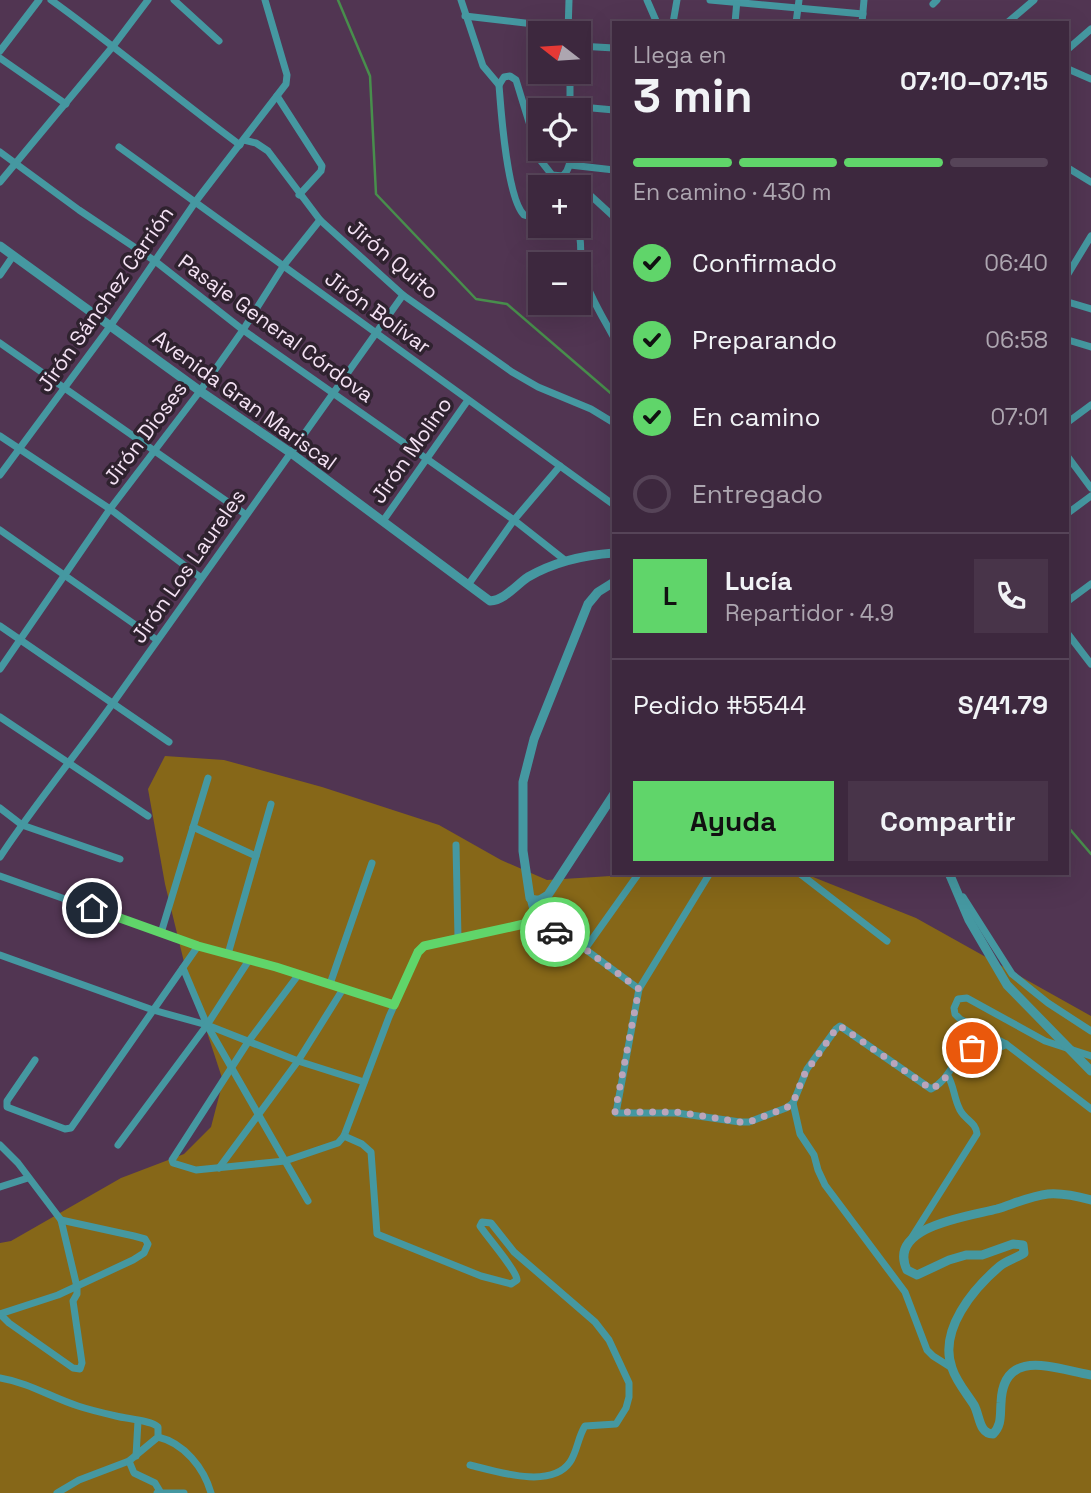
<!DOCTYPE html>
<html lang="es">
<meta charset="utf-8">
<style>
:root{--surface:#3d283e;--page:#483449;--text:#f1f3f6;--muted:#ada6b0;--line:#564458;--accent:#60d56a}
body{margin:0;font-family:"Space Grotesk",sans-serif;background:var(--page);color:var(--text);height:100vh;display:flex;flex-direction:column;font-size:26px;white-space:nowrap}
*{box-sizing:border-box;margin:0}
p{font-size:23px;color:var(--muted)}
.icon{flex:none;width:38px;height:38px;fill:none;stroke:currentColor;stroke-width:2;stroke-linecap:round;stroke-linejoin:round}
.map{position:relative;flex:1;overflow:hidden}
.drawer{position:absolute;left:612px;top:21px;width:457px;height:854px;display:flex;flex-direction:column;background:var(--surface);border-radius:0px;box-shadow:0 7px 28px #0002,0 0 0 2px var(--line)}
.drawer>*{flex:none}
.needle{width:46px;rotate:287deg}
.tools{position:absolute;left:528px;top:21px;display:grid;gap:14px}
.tools a{display:grid;place-items:center;width:63px;height:63px;border-radius:0px;background:var(--surface);box-shadow:0 7px 28px #0002,0 0 0 2px var(--line);font-size:35px}
.pin{position:absolute;display:grid;place-items:center;width:60px;height:60px;color:#fff;margin:-30px;border:4px solid #fff;border-radius:50%;box-shadow:0 2px 7px #0007}
.courier{position:absolute;display:grid;place-items:center;width:70px;height:70px;margin:-35px;border:5px solid #60d56a;border-radius:50%;background:#fff;color:#222;box-shadow:0 2px 9px #0007}
.summary em{font-style:normal;font-weight:600}
.summary div{display:flex;flex-direction:column-reverse}
.summary{display:flex;align-items:center;justify-content:space-between;height:119px;padding:0 21px}
h1{font-size:46px;font-weight:600;line-height:52px}
.bar{display:grid;grid-template-columns:repeat(4,1fr);gap:10px 7px;align-content:center;height:84px;padding:0 21px}
.bar i{height:9px;border-radius:5px;background:var(--line)}
.bar .on{background:var(--accent)}
.bar p{grid-column:span 4}
.line{display:flex;align-items:center;gap:18px;padding:0 21px;border-top:2px solid var(--line)}
.line div{flex:1}
.round{display:grid;place-items:center;flex:none;width:74px;height:74px;border-radius:0px;background:var(--page)}
ol{padding:0 21px;list-style:none}
li{display:flex;align-items:center;gap:21px;height:77px}
li p{margin-inline-start:auto}
li .icon{padding:7px;border-radius:50%;background:var(--accent);color:#111;stroke-width:4}
li:last-child{color:var(--muted)}
li i{width:38px;height:38px;border:4px solid var(--line);border-radius:50%}
.button{display:flex;gap:14px;margin-top:auto;padding:14px 21px}
.button a{flex:1;height:80px;border-radius:0px;background:var(--accent);color:#111;font-size:28px;font-weight:600;line-height:80px;text-align:center}
.button a+a{background:var(--page);color:var(--text)}
.map>svg:first-child{display:block}
</style>
<div class="map">
<svg width="1091" height="1493" viewBox="0 0 1091 1493">
<rect width="100%" height="100%" fill="#513552"/>
<!-- green -->
<path fill="#866718" d="M165 756 224 760 322 787 439 825 501 860 547 880 611 876 615 873H803L916 918 1091 1016V1493H0V1243L11 1241 121 1178 184 1154 211 1127 223 1081 184 962 165 884 148 789Z"/>
<g fill="none" stroke-linecap="round" stroke-linejoin="round">
<!-- stream -->
<g stroke="#488e4c" stroke-width="2.5">
<path d="M338 0 370 76 376 194 476 299 507 304 614 396"/>
<path d="M1068 827 1091 854"/>
</g>
<!-- minor -->
<g stroke="#4598a1" stroke-width="7">
<path d="M51 0C115 46 176 98 240 145"/>
<path d="M174 0 219 41"/>
<path d="M461 0 483 66 499 85"/>
<path d="M647 0 657 23"/>
<path d="M710 0 863 14"/>
<path d="M933 4 937 0"/>
<path d="M465 16 568 28"/>
<path d="M673 23 677 0"/>
<path d="M735 23 737 0"/>
<path d="M796 23 799 0"/>
<path d="M862 23 864 0"/>
<path d="M1007 23 1034 0"/>
<path d="M568 33 569 0"/>
<path d="M579 46 614 48"/>
<path d="M1068 49 1091 29"/>
<path d="M0 51 39 0"/>
<path d="M0 58 66 104"/>
<path d="M1068 69 1091 79"/>
<path d="M277 96 322 166 321 171 299 195"/>
<path d="M570 106 614 110"/>
<path d="M570 110V72"/>
<path d="M244 140 256 143 268 151 320 220 403 295 512 372 538 387 591 409 614 423"/>
<path d="M119 147 614 505"/>
<path d="M0 152 79 210 155 261 243 330 514 520 566 561"/>
<path d="M570 165 614 170"/>
<path d="M1068 168 1091 182"/>
<path d="M563 176 578 187"/>
<path d="M0 182 114 45 148 0"/>
<path d="M579 188 590 195 614 217"/>
<path d="M541 220 524 215C507 198 501 111 499 85L504 77 510 76 516 80 541 161 552 175 563 176C571 168 570 159 570 149"/>
<path d="M577 226C584 242 578 258 583 274 589 296 604 319 614 338"/>
<path d="M1068 274 1091 236"/>
<path d="M0 275 13 256"/>
<path d="M1068 302 1091 309"/>
<path d="M1068 340 1091 347"/>
<path d="M0 343 245 514"/>
<path d="M1068 422 1091 405"/>
<path d="M0 436 110 509 200 577"/>
<path d="M1068 457 1091 488"/>
<path d="M0 475 111 325 196 201 286 84 287 75 265 0"/>
<path d="M1068 513 1091 496"/>
<path d="M383 521 468 400"/>
<path d="M0 530 157 640"/>
<path d="M468 585 514 520 560 466"/>
<path d="M1068 601 1091 584"/>
<path d="M0 626 169 742"/>
<path d="M1068 634 1091 664"/>
<path d="M0 669 110 509 200 391 243 330 284 265 320 220"/>
<path d="M0 717 148 816"/>
<path d="M0 808 22 825 120 859"/>
<path d="M193 827 256 856"/>
<path d="M456 845 458 938"/>
<path d="M0 857C35 804 76 755 113 703 210 567 307 431 403 295"/>
<path d="M710 873 639 989 616 1113H677L740 1122H749L786 1108 793 1103 807 1069 836 1029 840 1026 931 1089C949 1081 953 1058 969 1050 982 1043 995 1053 1006 1044"/>
<path d="M799 873 887 941"/>
<path d="M0 876 198 946 276 967 394 1005"/>
<path d="M963 897 1012 974 1048 1003 1091 1031"/>
<path d="M534 919 585 949 639 989"/>
<path d="M161 933 208 778"/>
<path d="M585 949 639 873"/>
<path d="M228 954 271 804"/>
<path d="M0 955 153 1010 207 1025 298 1061 364 1082"/>
<path d="M183 968 207 1025 308 1201"/>
<path d="M299 974 248 1042 172 1160 173 1163 196 1170 285 1161 338 1143 344 1136 389 1017 418 952 424 946 431 944 530 923 534 914 530 898"/>
<path d="M330 984 372 863"/>
<path d="M1091 1056 1045 1041 967 998 958 999 954 1008 955 1014 960 1019 1006 1044 1091 1109"/>
<path d="M35 1060 7 1101V1107L65 1129 71 1128 198 946"/>
<path d="M793 1103 800 1134 814 1155 818 1170 825 1185 905 1292 927 1350 933 1356 952 1368"/>
<path d="M344 1136 362 1144 371 1152 377 1234 481 1276 511 1284 517 1280C517 1271 488 1238 480 1226L482 1222 491 1223 514 1252 595 1322 609 1340 629 1383V1397L626 1408 616 1424 585 1426C578 1437 577 1452 570 1462 551 1490 495 1471 470 1465"/>
<path d="M0 1145 18 1163 61 1220 77 1287V1294L73 1301 82 1363 80 1369 73 1368 9 1323 0 1314"/>
<path d="M118 1145 207 1025 249 960"/>
<path d="M219 1168 298 1061 343 989"/>
<path d="M0 1187 28 1178"/>
<path d="M912 1237 977 1134C976 1122 965 1120 960 1110 954 1099 954 1086 948 1076"/>
<path d="M0 1314 58 1295 133 1260 144 1253 148 1244 145 1239 134 1236 61 1220"/>
<path d="M0 1378C30 1383 50 1397 78 1406 90 1410 103 1413 116 1416 127 1419 151 1420 158 1427V1437L129 1461 79 1480 57 1493"/>
<path d="M158 1437C184 1443 204 1468 211 1493"/>
<path d="M136 1456 138 1421"/>
<path d="M129 1461 134 1473 155 1483 161 1493"/>
<path d="M157 1493H184"/>
</g>
<!-- tertiary -->
<g stroke="#4598a1" stroke-width="9">
<path d="M0 246 200 391 291 453 490 601C505 600 516 585 528 577 554 562 584 555 614 553"/>
<path d="M614 582 598 592 588 604 534 739 523 782V851L530 898C537 902 541 900 548 895L614 794"/>
<path d="M949 873 969 920 1007 985 1091 1071"/>
<path d="M1091 1200C1077 1196 1062 1193 1048 1194 1031 1196 1013 1204 997 1209 971 1216 886 1226 907 1270L917 1275 949 1260 966 1255H982L1013 1244 1023 1245 1024 1253C1017 1258 1007 1260 1000 1266 974 1288 938 1330 952 1368 956 1381 967 1394 974 1405 980 1416 979 1434 993 1434 1002 1425 1000 1415 1001 1403 1003 1346 1055 1369 1091 1375"/>
</g>
</g>
<g fill="none" stroke-linecap="round" stroke-linejoin="round">
<!-- done -->
<path stroke="#bba5bb" stroke-width="7" stroke-dasharray="0 12.6" d="M555 932 585 949 639 989 615 1112H677L740 1122H749L786 1108 793 1103 804 1075 836 1029 840 1026 931 1089C950 1080 955 1058 972 1048"/>
<!-- route -->
<path stroke="#60d56a" stroke-width="9" d="M92 908 198 946 276 967 394 1005 418 952 424 946 524 924 534 919 555 932"/>
</g>
<g text-anchor="middle" dominant-baseline="central" stroke-width="7" stroke-linejoin="round" paint-order="stroke">
<!-- street labels -->
<g font-size="21" fill="#f4e2f4" stroke="#2f222f">
<text transform="translate(393 259) rotate(40)">Jirón Quito</text>
<text transform="translate(105 299) rotate(-55)">Jirón Sánchez Carrión</text>
<text transform="translate(378 312) rotate(36)">Jirón Bolívar</text>
<text transform="translate(276 328) rotate(36)">Pasaje General Córdova</text>
<text transform="translate(245 400) rotate(36)">Avenida Gran Mariscal</text>
<text transform="translate(145 433) rotate(-53)">Jirón Dioses</text>
<text transform="translate(411 450) rotate(-55)">Jirón Molino</text>
<text transform="translate(188 566) rotate(-55)">Jirón Los Laureles</text>
</g>
</g>
</svg>
<div class="tools">
<a><svg class="needle" viewBox="-14 -14 28 28"><path d="M0-13l5 13h-10z" fill="#e53935"/><path d="M0 13l5-13h-10z" fill="#ada6b0"/></svg></a>
<a><svg class="icon" aria-label="locate" viewBox="0 0 24 24"><circle cx="12" cy="12" r="6"/><path d="M12 2v4M12 18v4M2 12h4M18 12h4"/></svg></a>
<a>+</a>
<a>−</a>
</div>
<div class="pin" style="left:972px;top:1048px;background:#ea580c"><svg class="icon" aria-label="bag" viewBox="0 0 24 24"><path d="M5 8h14l-1 12H6zM9 8a3 3 0 0 1 6 0"/></svg></div>
<div class="pin" style="left:92px;top:908px;background:#1f2937"><svg class="icon" aria-label="home" viewBox="0 0 24 24"><path d="M3 11l9-7 9 7M6 9v11h12V9"/></svg></div>
<div class="courier" style="left:555px;top:932px"><svg class="icon" aria-label="car" viewBox="0 0 24 24"><path d="M5 17H2v-5l4-1 3-4h7l3 4 3 1v5h-3M9 17h6M6 11h13"/><circle cx="7" cy="17" r="2"/><circle cx="17" cy="17" r="2"/></svg></div>
<section class="drawer">
<div class="summary"><div><h1>3 min</h1><p>Llega en</p></div><em>07:10–07:15</em></div>
<div class="bar"><i class="on"></i><i class="on"></i><i class="on"></i><i></i><p>En camino · 430 m</p></div>
<ol>
<li><svg class="icon" aria-label="check" viewBox="0 0 24 24"><path d="M5 12l5 5 9-10"/></svg>Confirmado<p>06:40</p></li>
<li><svg class="icon" aria-label="check" viewBox="0 0 24 24"><path d="M5 12l5 5 9-10"/></svg>Preparando<p>06:58</p></li>
<li><svg class="icon" aria-label="check" viewBox="0 0 24 24"><path d="M5 12l5 5 9-10"/></svg>En camino<p>07:01</p></li>
<li><i></i>Entregado</li>
</ol>
<div class="line" style="height:126px"><b class="round" style="background:var(--accent);color:#111">L</b><div><b>Lucía</b><p>Repartidor · 4.9</p></div><a class="round"><svg class="icon" aria-label="phone" viewBox="0 0 24 24"><path d="M5 4h4l2 5-3 2q2 4 5 5l2-3 5 2v4C11 20 4 13 5 4z"/></svg></a></div>
<div class="line" style="height:91px"><div>Pedido #5544</div><b>S/41.79</b></div>
<div class="button"><a>Ayuda</a><a>Compartir</a></div>
</section>
</div>
